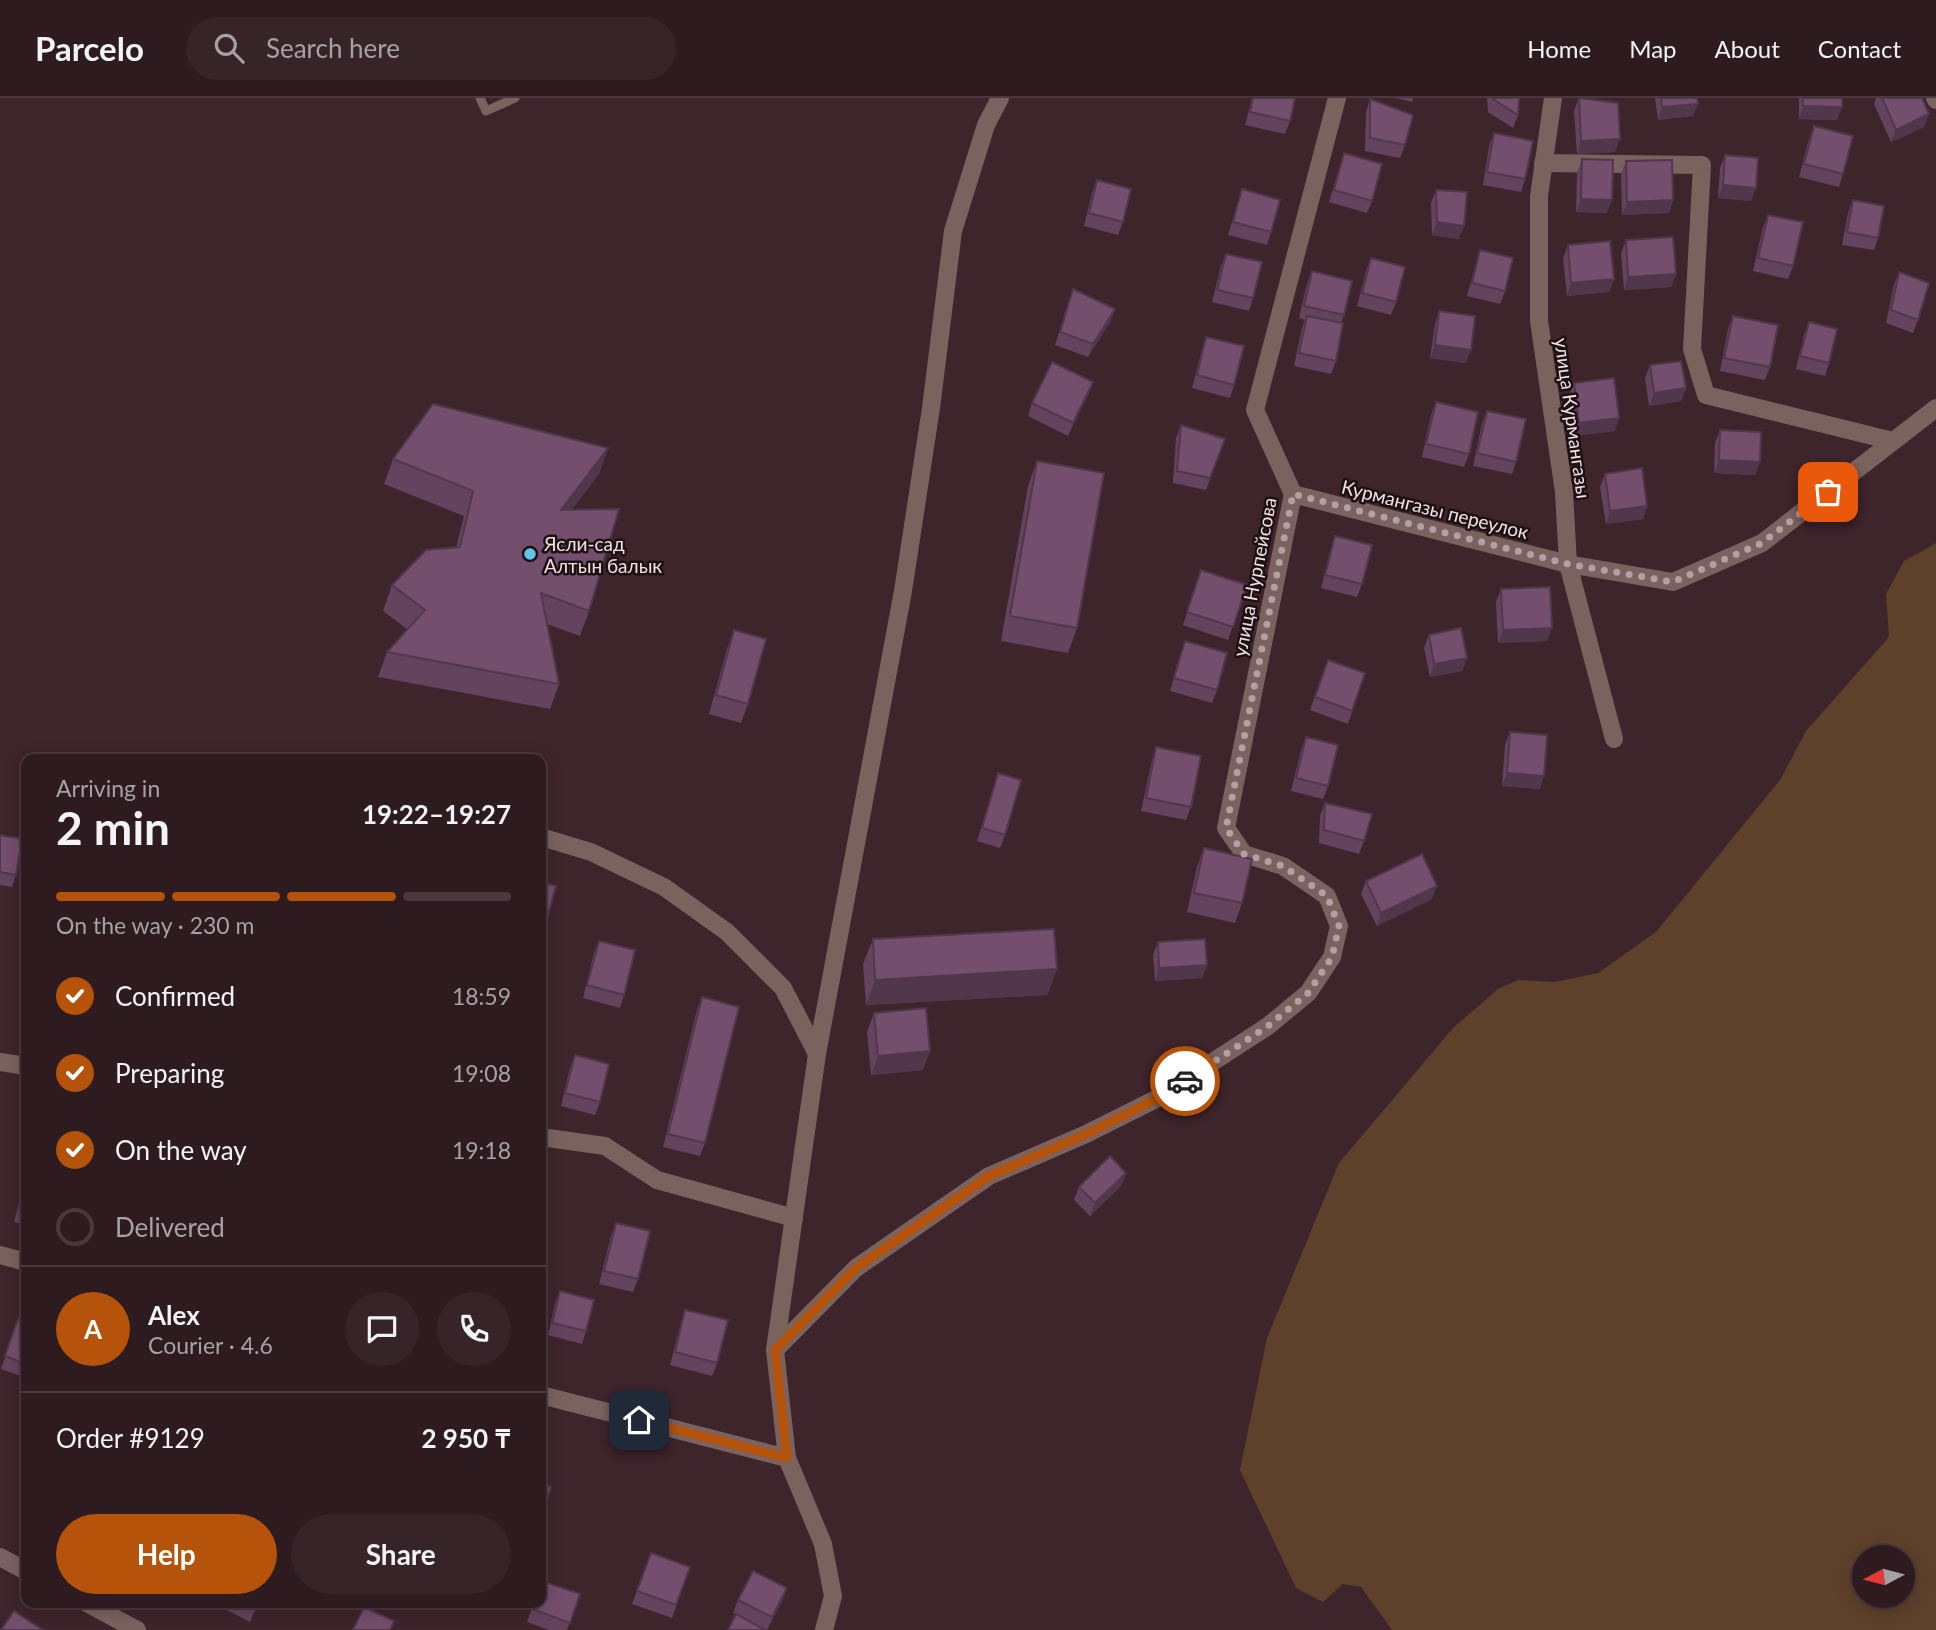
<!DOCTYPE html>
<meta charset="utf-8">
<style>
:root{--surface:#2e1b20;--page:#362429;--text:#f1f3f6;--muted:#a7a1a5;--line:#49393e;--accent:#b45309}
body{margin:0;font-family:Lato,sans-serif;background:var(--page);color:var(--text);height:100vh;display:flex;flex-direction:column;font-size:26px;white-space:nowrap}
*{box-sizing:border-box;margin:0}
p{font-size:23px;color:var(--muted)}
.icon{flex:none;width:38px;height:38px;fill:none;stroke:currentColor;stroke-width:2;stroke-linecap:round;stroke-linejoin:round}
.map{position:relative;flex:1;overflow:hidden}
.panel{position:absolute;left:21px;top:656px;width:525px;height:854px;display:flex;flex-direction:column;background:var(--surface);border-radius:14px;box-shadow:0 4px 18px #0003,0 0 0 2px var(--line)}
.panel>*{flex:none}
.needle{width:46px;rotate:263deg}
.fabs{position:absolute;left:1852px;top:1447px;display:grid;gap:14px}
.fabs a{display:grid;place-items:center;width:63px;height:63px;border-radius:50%;background:var(--surface);box-shadow:0 4px 18px #0003,0 0 0 2px var(--line);font-size:35px}
.pin{position:absolute;display:grid;place-items:center;width:60px;height:60px;color:#fff;margin:-30px;border-radius:14px;box-shadow:0 4px 10px #0006}
.courier{position:absolute;display:grid;place-items:center;width:70px;height:70px;margin:-35px;border:5px solid #b45309;border-radius:50%;background:#fff;color:#222;box-shadow:0 2px 9px #0007}
.summary em{font-style:normal;font-weight:700}
.summary div{display:flex;flex-direction:column-reverse}
.summary{display:flex;align-items:center;justify-content:space-between;height:119px;padding:0 35px}
h1{font-size:46px;font-weight:700;line-height:52px}
.bar{display:grid;grid-template-columns:repeat(4,1fr);gap:10px 7px;align-content:center;height:84px;padding:0 35px}
.bar i{height:9px;border-radius:5px;background:var(--line)}
.bar .selected{background:var(--accent)}
.bar p{grid-column:span 4}
.line{display:flex;align-items:center;gap:18px;padding:0 35px;border-top:2px solid var(--line)}
.line div{flex:1}
.round{display:grid;place-items:center;flex:none;width:74px;height:74px;border-radius:37px;background:var(--page)}
ol{padding:0 35px;list-style:none}
li{display:flex;align-items:center;gap:21px;height:77px}
li p{margin-inline-start:auto}
li .icon{padding:7px;border-radius:50%;background:var(--accent);color:#fff;stroke-width:4}
li:last-child{color:var(--muted)}
li i{width:38px;height:38px;border:4px solid var(--line);border-radius:50%}
.cta{display:flex;gap:14px;margin-top:auto;padding:14px 35px}
.cta a{flex:1;height:80px;border-radius:42px;background:var(--accent);color:#fff;font-size:28px;font-weight:700;line-height:80px;text-align:center}
.cta a+a{background:var(--page);color:var(--text)}
header{display:flex;align-items:center;gap:42px;box-sizing:border-box;height:98px;padding:0 35px;background:var(--surface);border-bottom:2px solid var(--line)}
header strong{font-size:33px}
nav{display:flex;gap:38px;margin-inline-start:auto;font-size:24px}
.search{width:490px;height:63px;background:var(--page);display:flex;align-items:center;gap:18px;box-sizing:border-box;padding:0 24px;border-radius:38px;color:var(--muted);font-size:26px}
.map>svg:first-child{display:block}
</style>
<header>
<strong>Parcelo</strong>
<div class="search"><svg class="icon" aria-label="search" viewBox="0 0 24 24"><circle cx="10" cy="10" r="6"/><path d="M15 15l6 6"/></svg>Search here</div>
<nav><a>Home</a><a>Map</a><a>About</a><a>Contact</a></nav>
</header>
<div class="map">
<svg width="1936" height="1532" viewBox="0 0 1936 1532">
<rect width="100%" height="100%" fill="#3e242b"/>
<!-- green -->
<path fill="#5e412b" fill-rule="evenodd" d="M1936 445V1532H1392L1361 1489 1343 1486 1323 1504 1296 1490 1240 1372 1267 1240 1339 1065 1453 930 1498 891 1518 882 1555 884 1598 875 1656 834 1780 682 1806 633 1889 539 1886 496 1904 463ZM1864 1460H1902V1498H1864Z"/>
<g fill="none" stroke-linecap="round" stroke-linejoin="round">
<!-- service -->
<path stroke="#7a625f" stroke-width="9" d="M480 0 486 13 515 0"/>
<!-- minor -->
<g stroke="#7a625f" stroke-width="18">
<path d="M1553 0 1539 98V223L1564 394 1568 466 1614 641"/>
<path d="M1935 0 1936 2"/>
<path d="M1543 65 1702 67 1692 251 1706 297 1893 343"/>
<path d="M1293 396 1568 466 1673 484 1762 445 1936 310"/>
<path d="M541 739 591 754 664 789 727 834 783 890 817 956"/>
<path d="M0 964 26 968"/>
<path d="M541 1039 605 1048 657 1082 794 1120"/>
<path d="M0 1157 26 1164"/>
<path d="M775 1252 856 1170 989 1078 1084 1037 1154 1002 1268 928 1308 895 1332 859 1339 828 1327 798 1283 768 1244 756 1226 730 1293 396 1255 312 1337 0"/>
<path d="M541 1297 787 1360"/>
<path d="M0 1459 26 1473"/>
<path d="M87 1505 137 1532"/>
<path d="M824 1532 833 1498 823 1446 787 1360 775 1252 817 956 903 493 931 310 953 133 986 27 1000 0"/>
</g>
</g>
<!-- wall -->
<g fill="#64435e">
<path d="M1252 0H1295L1290 23 1285 36 1245 27Z"/>
<path d="M1396 0H1413L1412 4Z"/>
<path d="M1487 0H1519L1518 17 1513 30 1488 14Z"/>
<path d="M1579 0 1615 54 1577 56 1574 13Z"/>
<path d="M1655 0H1697L1693 18 1658 22Z"/>
<path d="M1799 0H1842L1837 22 1799 21Z"/>
<path d="M1876 0H1882L1924 29 1891 44 1874 6Z"/>
<path d="M1370 1 1405 47 1400 60 1365 53 1366 14Z"/>
<path d="M1814 28 1843 76 1839 89 1799 79 1809 41Z"/>
<path d="M1494 35 1525 81 1521 94 1483 87 1489 48Z"/>
<path d="M1344 55 1372 103 1367 115 1329 104Z"/>
<path d="M1725 57 1751 103 1718 100 1720 70Z"/>
<path d="M1582 61 1607 115 1576 114 1577 74Z"/>
<path d="M1626 63 1673 102 1669 115 1622 117 1621 76Z"/>
<path d="M1097 82 1123 124 1118 137 1084 128 1092 95Z"/>
<path d="M1242 91 1271 134 1267 147 1228 137Z"/>
<path d="M1436 92 1459 141 1432 137 1431 105Z"/>
<path d="M1853 102 1878 140 1874 152 1842 147 1848 115Z"/>
<path d="M1768 117 1793 168 1788 181 1753 173 1763 129Z"/>
<path d="M1626 142 1676 176 1671 189 1624 192 1621 155Z"/>
<path d="M1568 147 1614 181 1609 194 1567 198 1563 160Z"/>
<path d="M1480 152 1505 193 1500 206 1467 198 1476 165Z"/>
<path d="M1226 156 1253 200 1249 213 1212 204 1221 168Z"/>
<path d="M1371 160 1396 204 1391 217 1357 208 1366 173Z"/>
<path d="M1312 173 1344 217 1341 225 1336 263 1331 276 1294 268 1302 230 1305 222 1299 220 1307 186Z"/>
<path d="M1899 174 1918 222 1913 235 1886 225 1894 187Z"/>
<path d="M1073 191 1115 211 1110 224 1088 259 1055 247Z"/>
<path d="M1439 213 1466 265 1430 260 1435 226Z"/>
<path d="M1733 218 1770 269 1765 282 1720 273 1728 231Z"/>
<path d="M1809 224 1829 265 1825 278 1796 271 1804 237Z"/>
<path d="M1206 239 1234 287 1230 300 1192 290 1202 252Z"/>
<path d="M1650 267 1686 290 1681 303 1649 308 1645 280Z"/>
<path d="M1093 284 1088 297 1068 338 1028 318 1032 305Z"/>
<path d="M1574 285 1615 333 1574 338 1569 298Z"/>
<path d="M1436 304 1469 356 1464 369 1422 359 1431 317Z"/>
<path d="M1487 313 1516 364 1512 376 1473 368 1482 325Z"/>
<path d="M1181 327 1225 341 1206 392 1173 385 1176 340Z"/>
<path d="M1720 332 1755 377 1714 375 1715 345Z"/>
<path d="M608 350 599 376 572 411 589 513 580 538 547 526 559 586 550 611 378 579 387 554 407 531 383 513 392 487 456 450 464 418 384 386 393 361Z"/>
<path d="M1037 363 1077 530 1068 555 1001 543 1028 388Z"/>
<path d="M1605 376 1647 408 1643 421 1606 426 1600 389Z"/>
<path d="M1335 438 1362 486 1357 499 1321 490 1331 450Z"/>
<path d="M1201 472 1247 487 1228 542 1183 527Z"/>
<path d="M1501 491 1547 543 1498 545 1496 504Z"/>
<path d="M734 532 748 606 741 625 709 616 727 551Z"/>
<path d="M1429 537 1467 560 1462 573 1430 579 1424 550Z"/>
<path d="M1185 543 1217 592 1212 605 1170 593Z"/>
<path d="M1328 562 1365 575 1348 626 1310 612Z"/>
<path d="M1510 634 1540 691 1502 688 1505 647Z"/>
<path d="M1306 639 1328 688 1323 701 1291 693 1301 652Z"/>
<path d="M1156 649 1191 709 1186 722 1141 713 1152 662Z"/>
<path d="M998 675 1005 737 1000 750 977 743Z"/>
<path d="M1325 705 1364 743 1359 756 1319 745 1320 718Z"/>
<path d="M0 737 16 777 12 789 0 787Z"/>
<path d="M1204 750 1242 805 1235 825 1187 814 1197 769Z"/>
<path d="M1366 783 1432 801 1377 828 1361 796Z"/>
<path d="M541 784 547 821 543 834 541 833Z"/>
<path d="M873 841 1057 871 1047 897 866 907 863 866Z"/>
<path d="M599 843 624 897 620 910 583 900 594 855Z"/>
<path d="M1158 844 1207 867 1202 880 1155 883 1153 857Z"/>
<path d="M702 899 705 1045 700 1058 663 1049 697 912Z"/>
<path d="M874 915 923 972 871 977 867 934Z"/>
<path d="M575 957 600 1004 595 1017 561 1008 570 970Z"/>
<path d="M1126 1075 1121 1088 1090 1118 1074 1102 1079 1089Z"/>
<path d="M26 1078V1127L14 1124Z"/>
<path d="M616 1125 638 1181 633 1194 599 1186 611 1138Z"/>
<path d="M560 1193 586 1233 582 1246 548 1237 555 1206Z"/>
<path d="M685 1212 717 1265 712 1278 670 1267 681 1225Z"/>
<path d="M18 1221 26 1224V1280L1 1271Z"/>
<path d="M651 1455 690 1469 672 1520 632 1506Z"/>
<path d="M787 1490 782 1503 767 1532 733 1515 738 1502Z"/>
<path d="M580 1496 567 1532H549L527 1524 534 1505Z"/>
<path d="M213 1505H259L250 1524Z"/>
</g>
<!-- shaded-wall -->
<g fill="#51374c">
<path d="M1698 6 1693 18 1658 22 1662 9Z"/>
<path d="M1803 8 1842 9 1837 22 1799 21Z"/>
<path d="M1929 16 1924 29 1891 44 1896 32Z"/>
<path d="M1620 41 1615 54 1577 56 1581 43Z"/>
<path d="M1723 87 1756 90 1751 103 1718 100Z"/>
<path d="M1581 101 1612 102 1607 115 1576 114Z"/>
<path d="M1673 102 1669 115 1622 117 1627 104Z"/>
<path d="M1437 124 1464 128 1459 141 1432 137Z"/>
<path d="M1676 176 1671 189 1624 192 1628 179Z"/>
<path d="M1614 181 1609 194 1567 198 1571 185Z"/>
<path d="M1115 211 1110 224 1088 259 1093 246Z"/>
<path d="M1435 247 1471 252 1466 265 1430 260Z"/>
<path d="M1093 284 1088 297 1068 338 1073 325Z"/>
<path d="M1686 290 1681 303 1649 308 1654 295Z"/>
<path d="M1619 320 1615 333 1574 338 1579 325Z"/>
<path d="M608 350 599 376 552 437 561 412Z"/>
<path d="M1719 362 1760 364 1755 377 1714 375Z"/>
<path d="M1647 408 1643 421 1606 426 1610 413Z"/>
<path d="M1552 530 1547 543 1498 545 1503 532Z"/>
<path d="M1467 560 1462 573 1430 579 1434 566Z"/>
<path d="M1507 675 1544 678 1540 691 1502 688Z"/>
<path d="M1437 788 1432 801 1377 828 1381 815Z"/>
<path d="M1207 867 1202 880 1155 883 1159 870Z"/>
<path d="M1057 871 1047 897 866 907 875 882Z"/>
<path d="M930 953 923 972 871 977 878 958Z"/>
<path d="M1126 1075 1121 1088 1090 1118 1095 1105Z"/>
<path d="M787 1490 782 1503 767 1532 772 1519Z"/>
<path d="M257 1505H259L250 1524 254 1511Z"/>
</g>
<!-- building -->
<g fill="#744e6d" stroke="#51374c" stroke-width="2">
<path d="M1253 0H1295L1290 23 1250 14Z"/>
<path d="M1493 0H1519L1518 17 1493 1Z"/>
<path d="M1579 0 1618 5 1620 41 1581 43Z"/>
<path d="M1661 0H1697L1698 6 1662 9Z"/>
<path d="M1803 0H1842V9L1803 8Z"/>
<path d="M1882 0H1922L1929 16 1896 32Z"/>
<path d="M1370 1 1413 17 1405 47 1370 40Z"/>
<path d="M1814 28 1853 38 1843 76 1804 66Z"/>
<path d="M1494 35 1533 43 1525 81 1487 74Z"/>
<path d="M1344 55 1382 66 1372 103 1334 92Z"/>
<path d="M1725 57 1758 60 1756 90 1723 87Z"/>
<path d="M1582 61 1613 62 1612 102 1581 101Z"/>
<path d="M1672 62 1673 102 1627 104 1626 63Z"/>
<path d="M1097 82 1131 91 1123 124 1089 115Z"/>
<path d="M1242 91 1280 102 1271 134 1233 124Z"/>
<path d="M1436 92 1467 94 1464 128 1437 124Z"/>
<path d="M1853 102 1884 108 1878 140 1847 134Z"/>
<path d="M1768 117 1803 124 1793 168 1758 160Z"/>
<path d="M1673 139 1676 176 1628 179 1626 142Z"/>
<path d="M1610 143 1614 181 1571 185 1568 147Z"/>
<path d="M1480 152 1513 160 1505 193 1472 185Z"/>
<path d="M1226 156 1262 164 1253 200 1217 192Z"/>
<path d="M1371 160 1405 169 1396 204 1362 195Z"/>
<path d="M1312 173 1352 183 1344 217 1304 208Z"/>
<path d="M1899 174 1929 185 1918 222 1891 212Z"/>
<path d="M1073 191 1115 211 1093 246 1060 234Z"/>
<path d="M1439 213 1475 218 1471 252 1435 247Z"/>
<path d="M1307 218 1343 225 1336 263 1299 255Z"/>
<path d="M1733 218 1778 227 1770 269 1724 260Z"/>
<path d="M1809 224 1837 231 1829 265 1800 258Z"/>
<path d="M1206 239 1244 248 1234 287 1197 277Z"/>
<path d="M1681 263 1686 290 1654 295 1650 267Z"/>
<path d="M1052 264 1093 284 1073 325 1032 305Z"/>
<path d="M1614 280 1619 320 1579 325 1574 285Z"/>
<path d="M1436 304 1478 314 1469 356 1426 346Z"/>
<path d="M433 306 608 350 561 412 619 411 589 513 541 495 559 586 387 554 425 512 392 487 426 452 460 449 473 393 393 361Z"/>
<path d="M1487 313 1526 321 1516 364 1477 355Z"/>
<path d="M1181 327 1225 341 1210 380 1177 373Z"/>
<path d="M1720 332 1761 334 1760 364 1719 362Z"/>
<path d="M1037 363 1104 375 1077 530 1010 518Z"/>
<path d="M1642 370 1647 408 1610 413 1605 376Z"/>
<path d="M1335 438 1372 447 1362 486 1325 477Z"/>
<path d="M1201 472 1247 487 1233 529 1187 514Z"/>
<path d="M1550 489 1552 530 1503 532 1501 491Z"/>
<path d="M1461 530 1467 560 1434 566 1429 537Z"/>
<path d="M734 532 766 541 748 606 716 597Z"/>
<path d="M1185 543 1227 555 1217 592 1174 580Z"/>
<path d="M1328 562 1365 575 1352 613 1315 599Z"/>
<path d="M1510 634 1547 637 1544 678 1507 675Z"/>
<path d="M1306 639 1338 647 1328 688 1296 680Z"/>
<path d="M1156 649 1201 658 1191 709 1146 700Z"/>
<path d="M998 675 1021 682 1005 737 982 730Z"/>
<path d="M1325 705 1372 716 1364 743 1324 732Z"/>
<path d="M0 737 22 741 16 777 0 774Z"/>
<path d="M1204 750 1252 761 1242 805 1194 795Z"/>
<path d="M1422 756 1437 788 1381 815 1366 783Z"/>
<path d="M541 784 556 788 547 821 541 819Z"/>
<path d="M1054 831 1057 871 875 882 873 841Z"/>
<path d="M1205 841 1207 867 1159 870 1158 844Z"/>
<path d="M599 843 635 852 624 897 587 887Z"/>
<path d="M702 899 739 909 705 1045 668 1036Z"/>
<path d="M926 910 930 953 878 958 874 915Z"/>
<path d="M575 957 609 966 600 1004 565 995Z"/>
<path d="M1110 1058 1126 1075 1095 1105 1079 1089Z"/>
<path d="M26 1081V1113L19 1111Z"/>
<path d="M616 1125 650 1133 638 1181 604 1173Z"/>
<path d="M560 1193 594 1202 586 1233 552 1225Z"/>
<path d="M685 1212 728 1222 717 1265 675 1254Z"/>
<path d="M18 1221 26 1224V1266L5 1258Z"/>
<path d="M541 1385 551 1389 541 1418Z"/>
<path d="M651 1455 690 1469 676 1507 637 1493Z"/>
<path d="M753 1473 787 1490 772 1519 738 1502Z"/>
<path d="M542 1483 580 1496 570 1525 532 1511 534 1505H541V1486Z"/>
<path d="M243 1505H257L254 1511Z"/>
<path d="M364 1509 394 1523 390 1532H353Z"/>
<path d="M14 1513 43 1532H1Z"/>
<path d="M736 1516 765 1532H728Z"/>
</g>
<g fill="none" stroke-linecap="round" stroke-linejoin="round">
<!-- done -->
<path stroke="#b49fa4" stroke-width="7" stroke-dasharray="0 12.6" d="M1185 983 1268 928 1308 895 1332 859 1339 828 1327 798 1283 768 1244 756 1226 730 1293 396 1568 466 1673 484 1762 445 1828 394"/>
<!-- route -->
<path stroke="#b45309" stroke-width="9" d="M639 1322 787 1360 775 1252 856 1170 989 1078 1084 1037 1154 1002 1185 983"/>
</g>
<!-- markers -->
<circle fill="#5cc7e8" stroke="#1d1114" stroke-width="2.5" cx="530" cy="456" r="7"/>
<g text-anchor="middle" dominant-baseline="central" stroke-width="5" stroke-linejoin="round" paint-order="stroke">
<!-- street labels -->
<g font-size="19" fill="#f3e1e5" stroke="#1d1114">
<text transform="translate(1573 320) rotate(82)">улица Курмангазы</text>
<text transform="translate(1435 411) rotate(14)">Курмангазы переулок</text>
<text transform="translate(1254 479) rotate(-79)">улица Нурпейсова</text>
</g>
<!-- poi labels -->
<g font-size="19" fill="#f3e1e5" stroke="#1d1114" text-anchor="start">
<text x="544" y="445">Ясли-сад<tspan x="544" dy="22">Алтын балык</tspan></text>
</g>
</g>
</svg>
<div class="fabs">
<a><svg class="needle" viewBox="-14 -14 28 28"><path d="M0-13l5 13h-10z" fill="#e53935"/><path d="M0 13l5-13h-10z" fill="#a7a1a5"/></svg></a>
</div>
<div class="pin" style="left:1828px;top:394px;background:#ea580c"><svg class="icon" aria-label="bag" viewBox="0 0 24 24"><path d="M5 8h14l-1 12H6zM9 8a3 3 0 0 1 6 0"/></svg></div>
<div class="pin" style="left:639px;top:1322px;background:#1f2937"><svg class="icon" aria-label="home" viewBox="0 0 24 24"><path d="M3 11l9-7 9 7M6 9v11h12V9"/></svg></div>
<div class="courier" style="left:1185px;top:983px"><svg class="icon" aria-label="car" viewBox="0 0 24 24"><path d="M5 17H2v-5l4-1 3-4h7l3 4 3 1v5h-3M9 17h6M6 11h13"/><circle cx="7" cy="17" r="2"/><circle cx="17" cy="17" r="2"/></svg></div>
<section class="panel">
<div class="summary"><div><h1>2 min</h1><p>Arriving in</p></div><em>19:22–19:27</em></div>
<div class="bar"><i class="selected"></i><i class="selected"></i><i class="selected"></i><i></i><p>On the way · 230 m</p></div>
<ol>
<li><svg class="icon" aria-label="check" viewBox="0 0 24 24"><path d="M5 12l5 5 9-10"/></svg>Confirmed<p>18:59</p></li>
<li><svg class="icon" aria-label="check" viewBox="0 0 24 24"><path d="M5 12l5 5 9-10"/></svg>Preparing<p>19:08</p></li>
<li><svg class="icon" aria-label="check" viewBox="0 0 24 24"><path d="M5 12l5 5 9-10"/></svg>On the way<p>19:18</p></li>
<li><i></i>Delivered</li>
</ol>
<div class="line" style="height:126px"><b class="round" style="background:var(--accent);color:#fff">A</b><div><b>Alex</b><p>Courier · 4.6</p></div><a class="round"><svg class="icon" aria-label="chat" viewBox="0 0 24 24"><path d="M4 5h16v11H9l-5 4z"/></svg></a><a class="round"><svg class="icon" aria-label="phone" viewBox="0 0 24 24"><path d="M5 4h4l2 5-3 2q2 4 5 5l2-3 5 2v4C11 20 4 13 5 4z"/></svg></a></div>
<div class="line" style="height:91px"><div>Order #9129</div><b>2 950 ₸</b></div>
<div class="cta"><a>Help</a><a>Share</a></div>
</section>
</div>
